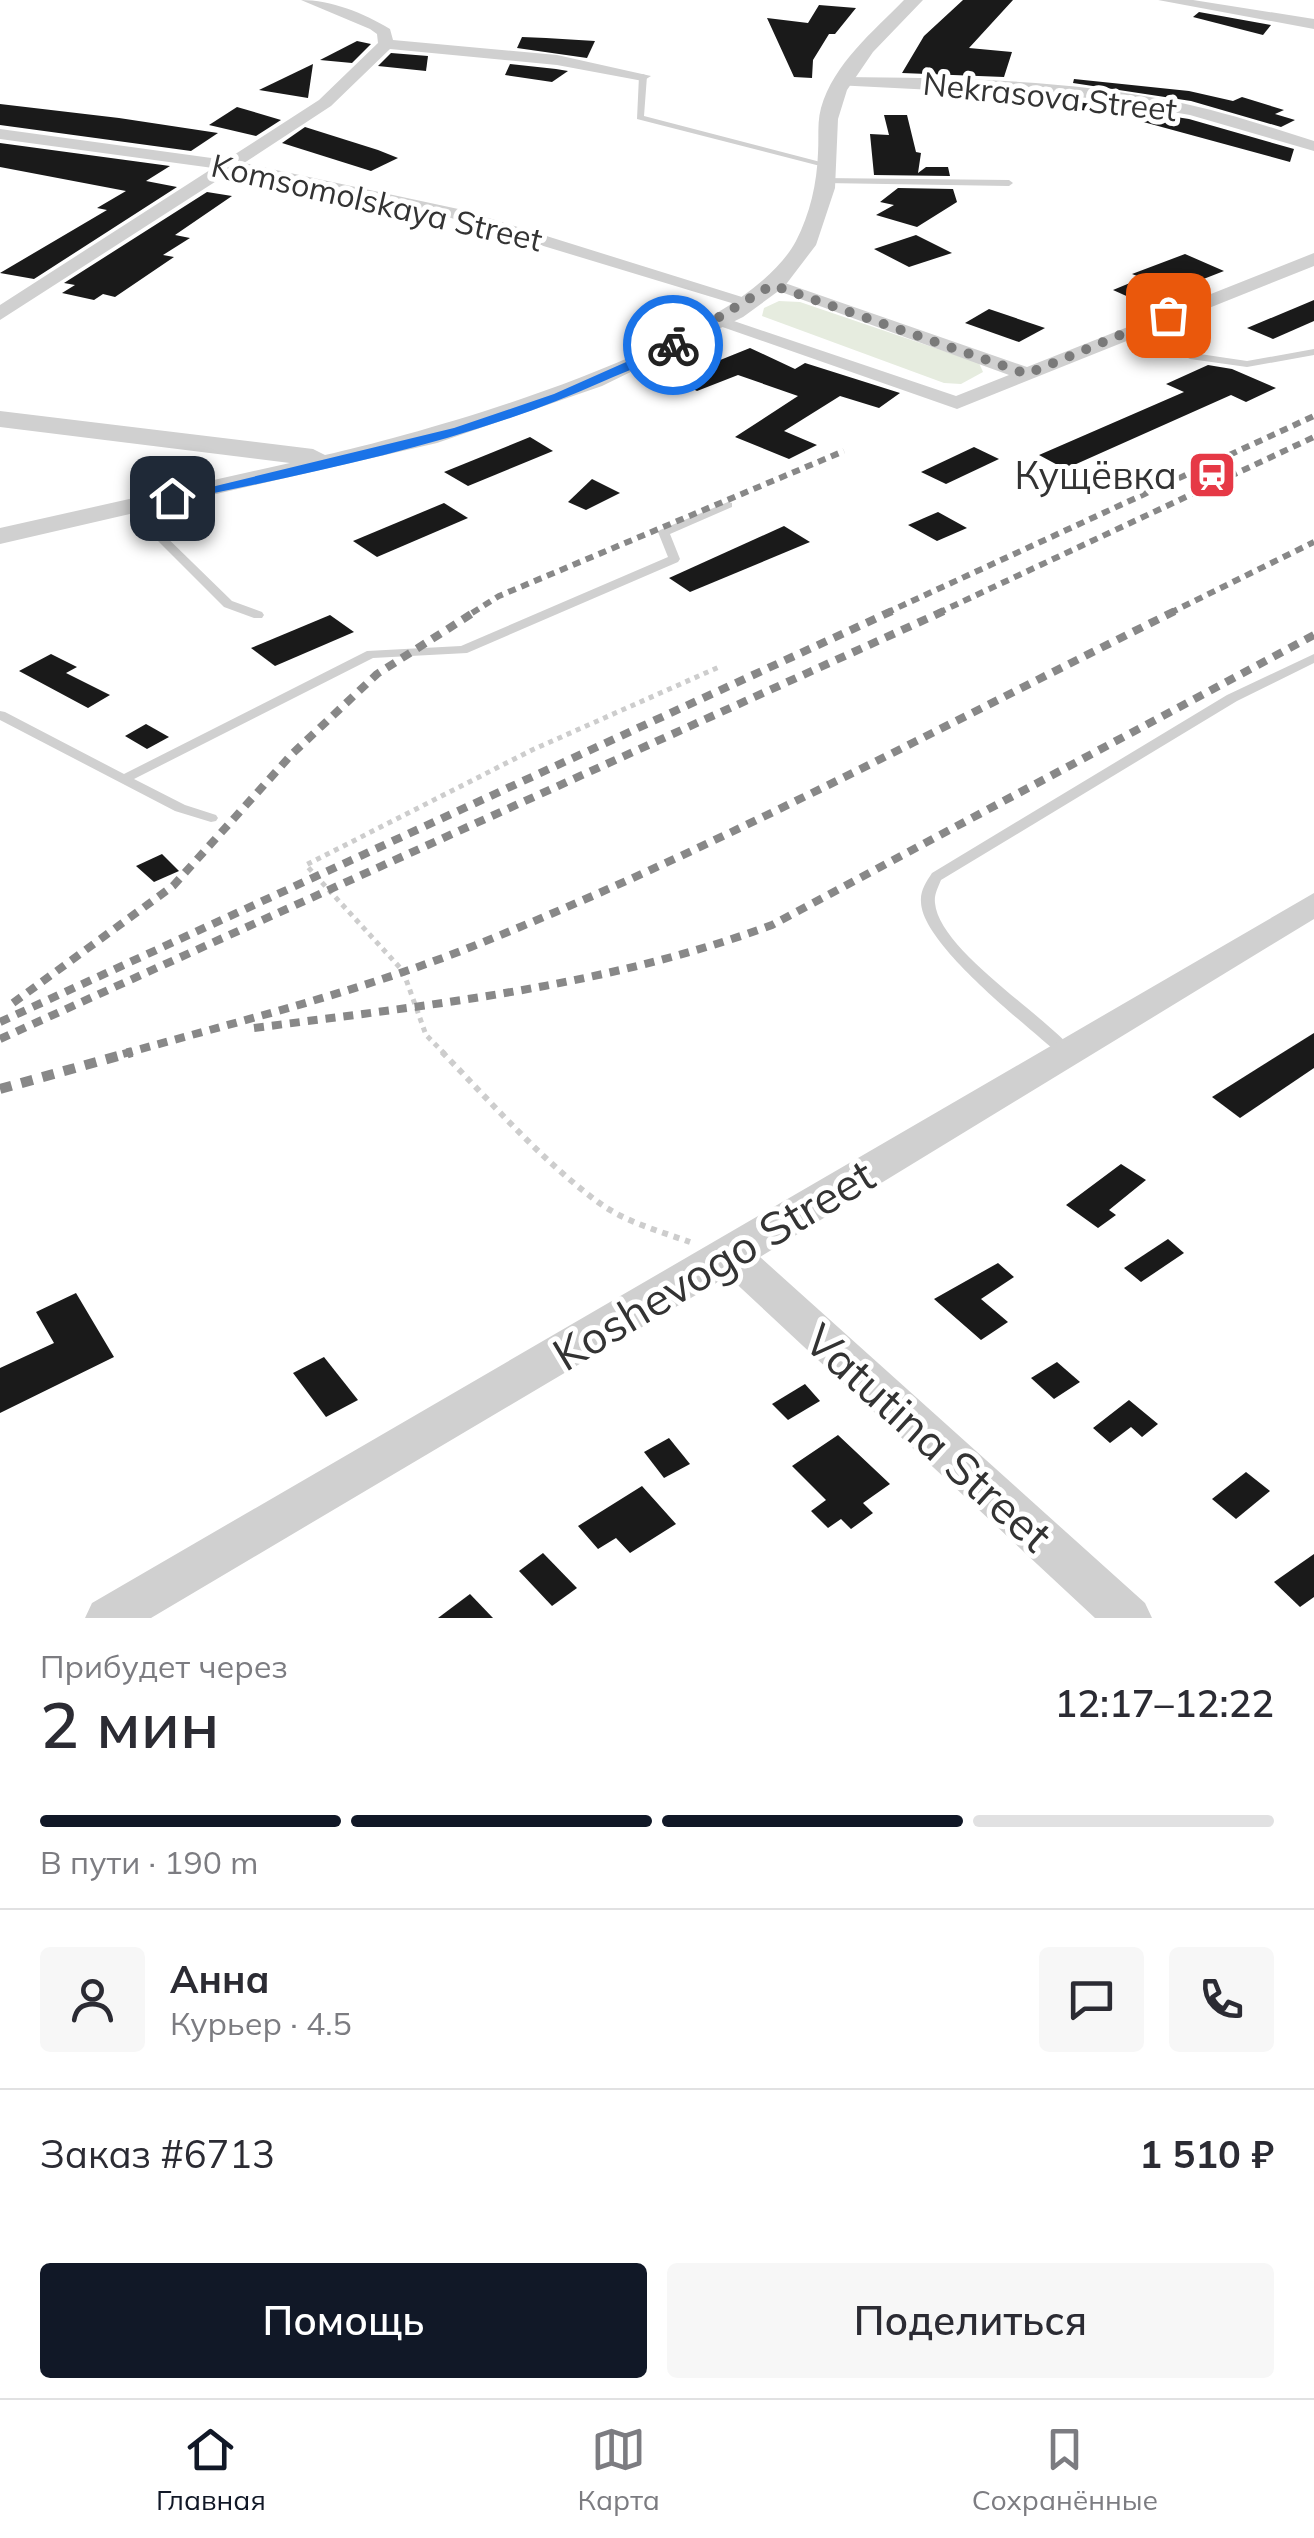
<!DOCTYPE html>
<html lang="ru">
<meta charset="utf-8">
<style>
:root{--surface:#fff;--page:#f7f7f7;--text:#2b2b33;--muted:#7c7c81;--line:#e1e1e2;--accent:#111827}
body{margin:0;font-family:Mulish,sans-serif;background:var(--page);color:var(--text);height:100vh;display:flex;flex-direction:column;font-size:38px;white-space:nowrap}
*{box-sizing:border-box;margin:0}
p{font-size:32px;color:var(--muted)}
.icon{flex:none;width:55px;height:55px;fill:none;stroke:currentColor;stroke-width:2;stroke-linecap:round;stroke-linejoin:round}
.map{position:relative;height:1618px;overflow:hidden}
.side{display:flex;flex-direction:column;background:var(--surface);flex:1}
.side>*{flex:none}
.pin{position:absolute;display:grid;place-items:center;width:85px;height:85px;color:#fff;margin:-42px;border-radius:20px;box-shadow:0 5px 15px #0006}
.courier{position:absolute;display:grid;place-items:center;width:100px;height:100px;margin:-50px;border:8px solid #1a73e8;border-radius:50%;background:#fff;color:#222;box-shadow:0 2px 12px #0007}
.headline em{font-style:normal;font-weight:600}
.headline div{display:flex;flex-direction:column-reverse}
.headline{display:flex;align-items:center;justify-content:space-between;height:170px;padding:0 40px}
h1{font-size:65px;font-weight:600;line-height:75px}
.bar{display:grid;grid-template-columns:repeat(4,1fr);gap:15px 10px;align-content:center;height:120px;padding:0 40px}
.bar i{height:12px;border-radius:8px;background:var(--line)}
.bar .active{background:var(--accent)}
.bar p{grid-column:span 4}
.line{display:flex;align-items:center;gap:25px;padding:0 40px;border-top:2px solid var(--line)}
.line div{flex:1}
.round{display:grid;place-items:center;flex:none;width:105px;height:105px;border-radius:10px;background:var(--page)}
.primary-button{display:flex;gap:20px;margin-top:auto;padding:20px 40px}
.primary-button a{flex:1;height:115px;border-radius:10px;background:var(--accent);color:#fff;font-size:40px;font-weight:600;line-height:115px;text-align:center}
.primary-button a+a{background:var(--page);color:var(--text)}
.tab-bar{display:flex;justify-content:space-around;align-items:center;height:140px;border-top:2px solid var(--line);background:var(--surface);font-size:28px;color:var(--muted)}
.tab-bar a{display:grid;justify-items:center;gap:5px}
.tab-bar .active{color:var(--accent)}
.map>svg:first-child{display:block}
</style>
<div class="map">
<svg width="1314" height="1618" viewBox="0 0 1314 1618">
<rect width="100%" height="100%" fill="#fff"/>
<!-- green -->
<path fill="#e6ecdf" d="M779 301 800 302 979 363 983 372 961 384 944 383 762 316 764 308Z"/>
<!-- building -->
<g fill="#1a1a1a">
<path d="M963 0H1013L969 48 1012 52 1004 77 902 73 924 36Z"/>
<path d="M819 5 856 8 835 34H829L813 60 812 78 794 77 767 18 808 23Z"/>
<path d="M1199 12 1271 25 1263 35 1193 17Z"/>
<path d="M522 37 546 38 595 41 587 58 517 48Z"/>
<path d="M357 41 371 44 352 63 320 60Z"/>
<path d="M391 53 428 56 426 71 378 66Z"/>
<path d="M313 64 308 98 259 90Z"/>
<path d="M510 64 556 69 568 71 552 82 505 75Z"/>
<path d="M1074 79 1189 91 1233 101 1242 97 1284 110 1275 114 1295 120 1281 127 1191 101 1073 83Z"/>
<path d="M1065 100 1189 119 1294 149 1290 162 1136 120 1139 116 1061 108Z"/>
<path d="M0 104 119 118 218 133 191 151 0 125Z"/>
<path d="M237 107 281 120 256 136 209 125Z"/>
<path d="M884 115H907L916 152 921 153 918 173 926 167H948L950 176 874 175 870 134 889 135Z"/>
<path d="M305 127 378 150 398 158 371 171 282 143Z"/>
<path d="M0 143 170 166 146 181 177 187 34 279 0 273 107 210 97 208 126 191 0 167Z"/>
<path d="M898 188 953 189 957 202 917 227 876 215 894 205 880 202Z"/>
<path d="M207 192 232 196 175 235 190 238 163 255 174 257 115 297 103 294 94 300 62 293 75 285 64 283Z"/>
<path d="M916 235 952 253 909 267 874 249Z"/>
<path d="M1185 254 1224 271 1142 303 1113 290 1142 278 1132 274Z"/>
<path d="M1314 300V321L1273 339 1247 328Z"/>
<path d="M989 309 1045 328 1019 342 965 323Z"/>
<path d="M750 348 795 369 805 363 900 393 879 408 840 396 784 431 817 445 789 459 735 437 798 396 738 375 697 391 673 379Z"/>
<path d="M1208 365 1232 369 1276 388 1246 402 1231 395 1065 469 1039 455 1184 392 1166 384Z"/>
<path d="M530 437 553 451 468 486 444 472Z"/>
<path d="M974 447 999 459 946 484 921 472Z"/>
<path d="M592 479 620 493 586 510 568 502Z"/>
<path d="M444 503 468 518 377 557 353 541Z"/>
<path d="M938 512 967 528 937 541 908 525Z"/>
<path d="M784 526 810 542 690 592 669 578Z"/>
<path d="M330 615 354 632 275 666 251 648Z"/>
<path d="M51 654 77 667 66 673 110 695 88 708 19 671Z"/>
<path d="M146 724 169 737 147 749 125 736Z"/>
<path d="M162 854 179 871 154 882 136 866Z"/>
<path d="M1314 1033V1068L1240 1118 1212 1097Z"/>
<path d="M1121 1164 1146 1180 1109 1210 1116 1215 1098 1228 1066 1205Z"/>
<path d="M1168 1239 1184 1253 1141 1282 1124 1268Z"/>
<path d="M998 1263 1014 1277 981 1299 1008 1322 981 1340 934 1299Z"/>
<path d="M76 1293 114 1357 0 1413V1368L54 1343 36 1312Z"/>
<path d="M324 1357 358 1400 326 1417 293 1373Z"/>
<path d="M1057 1362 1080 1382 1054 1399 1031 1378Z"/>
<path d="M805 1384 820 1401 788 1420 772 1404Z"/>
<path d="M1129 1400 1158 1424 1142 1437 1131 1427 1110 1443 1093 1428Z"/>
<path d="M838 1435 890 1484 863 1503 873 1513 851 1529 841 1519 828 1528 811 1511 826 1500 792 1466Z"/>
<path d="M669 1438 690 1464 664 1478 644 1452Z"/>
<path d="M1246 1472 1270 1491 1236 1519 1212 1499Z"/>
<path d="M642 1486 676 1524 630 1553 616 1538 598 1549 578 1526Z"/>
<path d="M543 1553 577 1588 552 1606 519 1571Z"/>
<path d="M1314 1554V1597L1300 1607 1274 1582Z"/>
<path d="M470 1594 493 1618H438Z"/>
</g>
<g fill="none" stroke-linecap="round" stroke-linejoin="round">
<!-- path-far1 -->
<path stroke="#cdcdcd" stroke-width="5" stroke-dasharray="5 5" stroke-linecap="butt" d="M445 1054 426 1035 403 971 306 865 532 750 719 667"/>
<!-- path -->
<path stroke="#cdcdcd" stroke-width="6" stroke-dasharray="6 6" stroke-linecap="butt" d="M442 1052C492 1103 541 1160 598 1202 625 1222 659 1231 690 1242"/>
<!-- service -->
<g fill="#d0d0d0" fill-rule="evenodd">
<path d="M643 74 647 76 644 116 832 165 828 168 637 119 639 76Z"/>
<path d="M822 178 1009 180 1013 183 1009 186 825 183 821 180Z"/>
<path d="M1138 324 1193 353 1247 361 1314 349V355L1247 367 1190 359 1134 329V325Z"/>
<path d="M141 502 147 505 152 523 232 601 262 612 264 615 262 618H254L224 607 143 526 135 505Z"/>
<path d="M728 502 732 503V507L670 534 680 559 678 562 467 653 373 658 134 779 185 805 216 815 218 818 216 821 211 822 175 811 0 720V711L5 712 124 774 367 651 461 646 668 557 658 532 660 530Z"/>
<path d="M1314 654V663L1237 701 941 880C938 888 934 894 935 903 939 950 1045 1015 1075 1052L1073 1056H1061C1028 1026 922 945 921 902 920 891 926 882 932 873L1227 695Z"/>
</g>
<!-- minor -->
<g fill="#d0d0d0" fill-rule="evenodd">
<path d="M301 0C331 0 364 13 390 29L393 40 557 55 651 76 643 81 557 65 390 49 331 106 244 163 463 210 758 302 748 308 451 218 232 171 0 320V305L213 168 0 139V129L226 160 319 100 378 43 377 34 370 29Z"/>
<path d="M1158 0H1193L1314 19V29Z"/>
<path d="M841 77C952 78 1063 79 1172 101 1221 111 1267 126 1314 141V151L1190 115 1091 98 835 85 833 82Z"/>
<path d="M1314 253V266L957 409 708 322 725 318 956 396 1009 375 762 285 779 281 1027 367Z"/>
</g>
<!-- tertiary -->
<g fill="#d0d0d0" fill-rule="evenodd">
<path d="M904 0H923L873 52 847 90 838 119 835 188 816 245 784 287 743 317 602 386 437 443 0 544V528L290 463 0 427V411L313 449 325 455C436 430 742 343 796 241 810 214 817 183 818 153 819 138 817 122 821 108 834 63 873 32 904 0Z"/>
<path d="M1314 893V919L760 1257 1145 1603 1152 1618H1095L728 1276 151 1618H85L92 1603Z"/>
</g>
<!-- rail-far2 -->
<g stroke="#888" stroke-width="6" stroke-dasharray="8 6" stroke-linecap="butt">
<path d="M472 613 499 596 844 451"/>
<path d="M886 613 1314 416"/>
<path d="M938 613 1314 437"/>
<path d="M1170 613 1314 542"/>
</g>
<!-- rail-far1 -->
<g stroke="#888" stroke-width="8" stroke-dasharray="10 8" stroke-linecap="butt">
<path d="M13 1003 173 886 292 754 377 674 476 611"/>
<path d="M0 1022 892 611"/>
<path d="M254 1028C430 1005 604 987 772 925L1314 635"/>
<path d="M0 1039 944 611"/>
<path d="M123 1054C240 1021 358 992 471 947 712 851 942 726 1175 611"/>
</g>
<!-- rail -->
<path stroke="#888" stroke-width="10" stroke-dasharray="12 10" stroke-linecap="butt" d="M0 1089 132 1052"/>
</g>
<!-- route -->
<path fill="#1a73e8" d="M669 343 679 345C658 361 628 370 604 381 467 443 318 471 172 502L166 498 454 428 554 394Z"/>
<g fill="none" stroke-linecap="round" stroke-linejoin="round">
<!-- done -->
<path stroke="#7a7a7a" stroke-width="10" stroke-dasharray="0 18" d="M673 345 772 285 1027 374 1168 315"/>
</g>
<!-- icons -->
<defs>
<g id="station-square" transform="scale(2.5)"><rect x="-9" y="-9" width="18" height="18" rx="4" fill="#e63946" stroke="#fff"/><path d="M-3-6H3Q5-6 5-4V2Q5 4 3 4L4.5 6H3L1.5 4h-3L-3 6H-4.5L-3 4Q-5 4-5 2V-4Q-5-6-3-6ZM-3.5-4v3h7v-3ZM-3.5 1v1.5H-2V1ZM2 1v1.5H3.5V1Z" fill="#fff"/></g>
</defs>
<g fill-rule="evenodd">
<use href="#station-square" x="1212" y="475"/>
</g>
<g text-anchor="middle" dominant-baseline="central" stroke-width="10" stroke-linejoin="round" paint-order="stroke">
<!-- far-street labels -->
<g font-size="32" fill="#333" stroke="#fff">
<text transform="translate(1050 96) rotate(6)">Nekrasova Street</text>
<text transform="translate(377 202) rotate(13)">Komsomolskaya Street</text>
</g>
<!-- poi labels -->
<g font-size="38" fill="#333" stroke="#fff" text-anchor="end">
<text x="1177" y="475">Кущёвка</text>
</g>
<!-- near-street labels -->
<g font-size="45" fill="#333" stroke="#fff">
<text transform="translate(713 1264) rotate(-31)">Koshevogo Street</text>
<text transform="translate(929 1437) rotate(42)">Vatutina Street</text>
</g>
</g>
</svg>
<div class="pin" style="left:1168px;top:315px;background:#ea580c"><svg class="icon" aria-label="bag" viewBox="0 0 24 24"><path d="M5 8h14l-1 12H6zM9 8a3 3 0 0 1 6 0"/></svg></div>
<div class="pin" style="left:172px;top:498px;background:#1f2937"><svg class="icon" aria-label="home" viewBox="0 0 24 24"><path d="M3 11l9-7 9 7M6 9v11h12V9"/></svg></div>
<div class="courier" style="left:673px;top:345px"><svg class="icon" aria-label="bike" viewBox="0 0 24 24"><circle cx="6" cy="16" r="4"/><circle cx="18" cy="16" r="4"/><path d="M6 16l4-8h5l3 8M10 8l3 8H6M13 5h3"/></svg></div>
</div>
<section class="side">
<div class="headline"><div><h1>2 мин</h1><p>Прибудет через</p></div><em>12:17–12:22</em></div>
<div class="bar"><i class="active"></i><i class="active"></i><i class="active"></i><i></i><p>В пути · 190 m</p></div>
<div class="line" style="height:180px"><a class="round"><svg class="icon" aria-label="person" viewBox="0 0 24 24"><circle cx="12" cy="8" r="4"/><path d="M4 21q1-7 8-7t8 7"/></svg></a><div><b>Анна</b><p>Курьер · 4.5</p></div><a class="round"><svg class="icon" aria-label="chat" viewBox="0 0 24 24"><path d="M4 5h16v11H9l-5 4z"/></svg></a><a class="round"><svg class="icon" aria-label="phone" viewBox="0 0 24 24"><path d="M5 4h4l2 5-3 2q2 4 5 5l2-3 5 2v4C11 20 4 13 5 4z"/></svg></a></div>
<div class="line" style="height:130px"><div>Заказ #6713</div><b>1 510 ₽</b></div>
<div class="primary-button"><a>Помощь</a><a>Поделиться</a></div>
</section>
<nav class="tab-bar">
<a class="active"><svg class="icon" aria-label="home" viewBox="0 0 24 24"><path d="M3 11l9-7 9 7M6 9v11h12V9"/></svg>Главная</a>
<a><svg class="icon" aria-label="map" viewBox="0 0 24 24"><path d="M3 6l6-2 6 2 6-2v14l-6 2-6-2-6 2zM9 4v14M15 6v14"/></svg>Карта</a>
<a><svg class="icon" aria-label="saved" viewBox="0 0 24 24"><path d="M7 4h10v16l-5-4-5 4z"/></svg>Сохранённые</a>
</nav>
